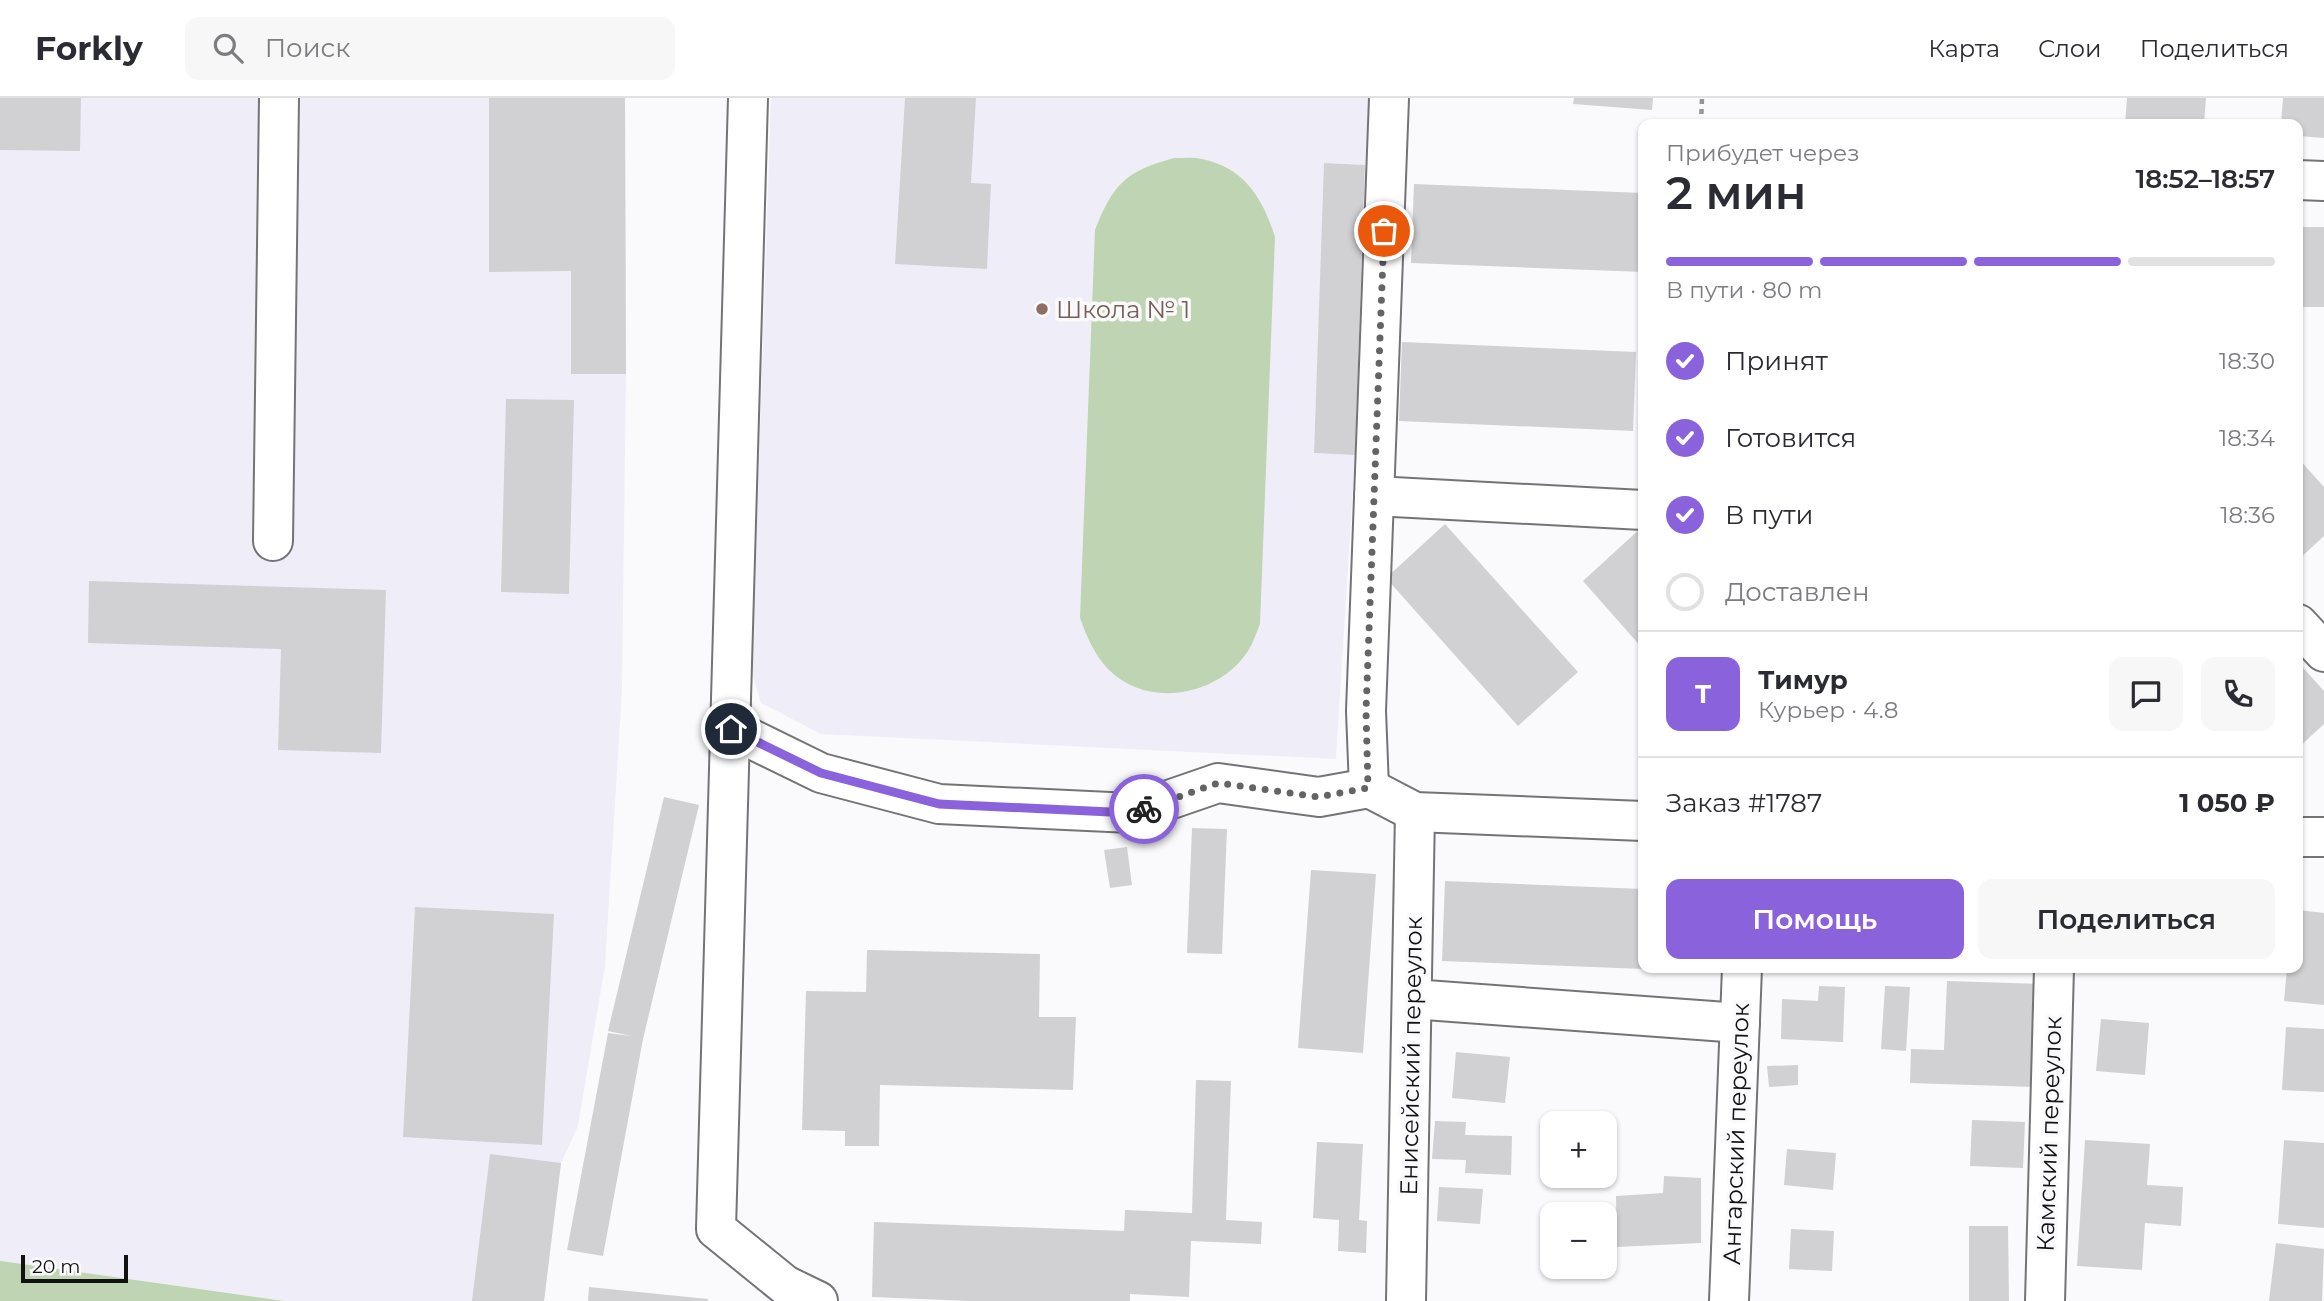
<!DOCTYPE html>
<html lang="ru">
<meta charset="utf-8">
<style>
:root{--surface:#fff;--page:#f7f7f7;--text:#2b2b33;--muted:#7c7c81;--line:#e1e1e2;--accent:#8a62dc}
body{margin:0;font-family:Montserrat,sans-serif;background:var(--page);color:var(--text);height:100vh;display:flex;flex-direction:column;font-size:26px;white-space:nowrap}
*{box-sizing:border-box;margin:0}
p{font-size:23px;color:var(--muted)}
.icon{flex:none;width:38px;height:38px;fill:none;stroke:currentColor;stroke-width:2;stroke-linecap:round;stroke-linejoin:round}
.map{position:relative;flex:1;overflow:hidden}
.side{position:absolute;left:1638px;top:21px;width:665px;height:854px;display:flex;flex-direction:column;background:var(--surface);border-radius:14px;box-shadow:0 2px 5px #0004}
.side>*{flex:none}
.buttons{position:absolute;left:1540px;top:1013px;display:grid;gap:14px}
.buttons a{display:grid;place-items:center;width:77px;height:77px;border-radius:14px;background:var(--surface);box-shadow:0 2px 5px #0004;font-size:35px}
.scale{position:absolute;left:21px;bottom:18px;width:107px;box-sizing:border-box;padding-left:7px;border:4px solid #131213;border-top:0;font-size:19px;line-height:24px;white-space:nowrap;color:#131213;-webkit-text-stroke:5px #fafafc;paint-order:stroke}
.pin{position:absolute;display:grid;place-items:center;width:60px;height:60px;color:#fff;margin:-30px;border:4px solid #fff;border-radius:50%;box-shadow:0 2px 7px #0007}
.courier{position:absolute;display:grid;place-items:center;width:70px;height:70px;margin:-35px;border:5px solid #8a62dc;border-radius:50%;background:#fff;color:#222;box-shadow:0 2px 9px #0007}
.headline em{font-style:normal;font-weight:600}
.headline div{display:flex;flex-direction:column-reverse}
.headline{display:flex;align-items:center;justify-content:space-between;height:119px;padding:0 28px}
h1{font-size:46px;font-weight:600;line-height:52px}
.bar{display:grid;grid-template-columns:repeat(4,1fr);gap:10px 7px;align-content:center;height:84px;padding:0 28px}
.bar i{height:9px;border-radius:5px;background:var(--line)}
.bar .selected{background:var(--accent)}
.bar p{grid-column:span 4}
.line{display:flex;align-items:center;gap:18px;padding:0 28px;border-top:2px solid var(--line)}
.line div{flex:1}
.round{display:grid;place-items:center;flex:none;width:74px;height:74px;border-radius:14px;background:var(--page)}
ol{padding:0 28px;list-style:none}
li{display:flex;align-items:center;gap:21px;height:77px}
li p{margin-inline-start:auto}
li .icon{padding:7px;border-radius:50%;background:var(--accent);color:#fff;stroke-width:4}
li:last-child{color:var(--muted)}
li i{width:38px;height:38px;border:4px solid var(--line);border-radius:50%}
.primary-button{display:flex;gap:14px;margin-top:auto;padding:14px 28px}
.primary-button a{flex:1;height:80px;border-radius:14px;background:var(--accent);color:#fff;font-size:28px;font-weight:600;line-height:80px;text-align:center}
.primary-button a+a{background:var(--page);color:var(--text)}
header{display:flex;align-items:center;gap:42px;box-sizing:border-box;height:98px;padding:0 35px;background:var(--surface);border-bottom:2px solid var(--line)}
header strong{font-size:33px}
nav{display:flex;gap:38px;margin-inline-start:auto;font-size:24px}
.search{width:490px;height:63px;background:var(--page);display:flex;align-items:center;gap:18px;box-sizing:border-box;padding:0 24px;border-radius:14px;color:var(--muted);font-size:26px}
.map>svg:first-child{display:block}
</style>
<header>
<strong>Forkly</strong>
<div class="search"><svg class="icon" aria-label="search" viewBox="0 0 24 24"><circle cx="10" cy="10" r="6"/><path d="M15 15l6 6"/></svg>Поиск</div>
<nav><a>Карта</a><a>Слои</a><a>Поделиться</a></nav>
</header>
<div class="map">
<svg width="2324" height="1203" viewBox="0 0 2324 1203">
<rect width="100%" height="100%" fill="#fafafc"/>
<!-- built -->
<g fill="#efeef8">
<path d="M0 0H625L626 276 622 591 605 868 578 1028 561 1065 544 1203H284L0 1163Z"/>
<path d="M771 0H1369L1365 67 1325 65 1314 355 1355 357 1336 661 821 636 761 605 752 575Z"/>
</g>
<!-- green -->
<g fill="#bfd4b2">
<path d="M1174 60C1183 60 1194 59 1202 61 1245 70 1263 101 1275 139L1260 526C1256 536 1252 548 1246 556 1216 598 1147 611 1108 571 1094 556 1087 539 1080 520L1095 132C1113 86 1126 73 1174 60Z"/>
<path d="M0 1163H1L284 1203H0Z"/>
</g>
<!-- building -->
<g fill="#d1d1d3">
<path d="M0 0H81L80 53 0 52Z"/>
<path d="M489 0H625L626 276H571V173L489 174Z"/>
<path d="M905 0H976L971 85 991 86 987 171 895 166Z"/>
<path d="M1574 0H1653L1652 12 1573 6Z"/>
<path d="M2127 0H2206L2204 26H2125Z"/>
<path d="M2283 0H2324V40L2298 38V26H2281Z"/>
<path d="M1324 65 1365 67 1355 357 1314 355Z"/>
<path d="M1414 86 1643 95V174L1411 165Z"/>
<rect x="2298" y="129" width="26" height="80"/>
<path d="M1402 244 1636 254 1633 333 1399 323Z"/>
<path d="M506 301 574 302 569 496 501 494Z"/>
<path d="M2298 360 2324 389V438L2298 462Z"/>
<path d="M1445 426 1578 574 1518 628 1386 480Z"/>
<path d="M1643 428V551L1583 483Z"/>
<path d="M89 483 386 492 381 655 278 652 281 551 88 545Z"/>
<path d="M2298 564 2324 593V626L2298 650Z"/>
<path d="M664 699 699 707 643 941 603 1158 567 1152 608 935 631 938 608 933Z"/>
<path d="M1192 730 1227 731 1222 856 1187 855Z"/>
<path d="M1127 749 1132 787 1110 790 1104 752Z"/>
<path d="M1311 772 1376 776 1363 955 1298 950Z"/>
<path d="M1445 783 1643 791V871L1442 863Z"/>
<path d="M415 809 554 816 542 1047 403 1039Z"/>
<path d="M2298 812 2324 815V907L2284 903 2287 870H2298Z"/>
<path d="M867 852 1040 856 1039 919H1076L1073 992 880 987 879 1048H845V1033L802 1032 806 893 866 894Z"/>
<path d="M1667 870H1712V874L1667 872Z"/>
<path d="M1947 883 2039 886 2036 989 1910 985 1911 951 1944 952Z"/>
<path d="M1819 888 1845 889 1843 944 1781 941 1782 901 1818 903Z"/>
<path d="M1885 888 1910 889 1906 953 1881 951Z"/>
<path d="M2101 921 2149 925 2145 977 2096 973Z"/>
<path d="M2286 929 2324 931V994L2282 992Z"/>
<path d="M1456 954 1510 959 1505 1005 1452 1000Z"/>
<path d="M1798 967V987L1769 989 1767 968Z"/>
<path d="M1196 982 1231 983 1226 1122 1262 1124 1261 1146 1191 1143 1189 1199 1130 1196V1203H969L872 1199 874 1124 1124 1133 1125 1112 1192 1115Z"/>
<path d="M1972 1022 2025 1024 2023 1070 1970 1068Z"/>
<path d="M1435 1023 1466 1024 1465 1037 1512 1038 1511 1077 1465 1075 1466 1062 1432 1061Z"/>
<path d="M2085 1042 2150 1046 2147 1087 2183 1089 2181 1128 2145 1125 2142 1172 2077 1168Z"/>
<path d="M2284 1042 2324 1045V1130L2278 1126Z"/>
<path d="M1317 1044 1363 1046 1359 1122 1367 1123 1366 1155 1338 1153 1339 1122 1313 1120Z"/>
<path d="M1787 1051 1836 1055 1833 1092 1784 1087Z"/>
<path d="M490 1056 561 1065 544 1203H472Z"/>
<path d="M1664 1078 1701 1080V1145L1617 1149 1616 1098 1663 1095Z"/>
<path d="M1439 1089 1483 1091 1480 1126 1437 1123Z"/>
<path d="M1969 1128H2008L2009 1203H1969Z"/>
<path d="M1791 1131 1834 1133 1832 1173 1789 1171Z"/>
<path d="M2276 1145 2324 1151 2322 1203H2269Z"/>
<path d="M589 1189 708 1201V1203H588Z"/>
</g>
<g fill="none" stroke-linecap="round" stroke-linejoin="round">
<!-- minor casing -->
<g stroke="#747476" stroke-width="42">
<g id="minor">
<path d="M748 0 716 1131 785 1187 818 1203"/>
<path d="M2298 82 2324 83"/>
<path d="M1374 398 1643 412"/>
<path d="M273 443 279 0"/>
<path d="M2298 526 2324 554"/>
<path d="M731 631 821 675 939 706 1131 715 1218 685 1319 699 1369 690 1415 714 1643 723"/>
<path d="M1369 690 1366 613 1389 0"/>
<path d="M2298 739H2324"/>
<path d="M1412 901 1740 925"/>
<path d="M1406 1203 1415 714"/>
<path d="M1729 1203 1742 870"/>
<path d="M2045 1203 2054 870"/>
</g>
</g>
<!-- path -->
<path stroke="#969697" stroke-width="4.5" stroke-dasharray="5 5" stroke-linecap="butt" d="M1701 26 1702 0"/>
<!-- minor -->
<use href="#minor" stroke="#fff" stroke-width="38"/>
</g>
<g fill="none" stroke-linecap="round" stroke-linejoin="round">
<!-- done -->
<path stroke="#646365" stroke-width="7" stroke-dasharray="0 12.6" d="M1144 711 1218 685 1318 699 1368 690 1366 613 1384 133"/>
<!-- route -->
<path stroke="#8a62dc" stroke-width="9" d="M731 631 821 675 939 706 1131 715 1144 711"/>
</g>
<!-- markers -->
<circle fill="#8d6e63" stroke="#fafafc" stroke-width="2.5" cx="1042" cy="211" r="7"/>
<g text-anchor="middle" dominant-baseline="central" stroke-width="7" stroke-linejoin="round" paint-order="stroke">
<!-- education labels -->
<g font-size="24" fill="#785e54" stroke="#fafafc" text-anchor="start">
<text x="1056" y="211">Школа № 1</text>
</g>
<!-- street labels -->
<g font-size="24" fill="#131213" stroke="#fafafc">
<text transform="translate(1411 958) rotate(-89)">Енисейский переулок</text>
<text transform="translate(1736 1036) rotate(-88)">Ангарский переулок</text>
<text transform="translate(2049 1036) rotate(-88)">Камский переулок</text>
</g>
</g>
</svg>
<div class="buttons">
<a>+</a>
<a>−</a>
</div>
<div class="scale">20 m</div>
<div class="pin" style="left:1384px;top:133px;background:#ea580c"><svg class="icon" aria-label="bag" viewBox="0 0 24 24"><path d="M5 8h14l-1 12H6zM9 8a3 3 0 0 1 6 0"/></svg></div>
<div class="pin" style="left:731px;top:631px;background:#1f2937"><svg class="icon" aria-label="home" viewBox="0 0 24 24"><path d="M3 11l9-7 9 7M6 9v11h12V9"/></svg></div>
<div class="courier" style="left:1144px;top:711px"><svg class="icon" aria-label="bike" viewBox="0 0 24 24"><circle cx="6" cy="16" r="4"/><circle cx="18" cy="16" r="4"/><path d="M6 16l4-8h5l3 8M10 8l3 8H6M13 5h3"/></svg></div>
<section class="side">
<div class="headline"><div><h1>2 мин</h1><p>Прибудет через</p></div><em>18:52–18:57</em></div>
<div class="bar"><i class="selected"></i><i class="selected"></i><i class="selected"></i><i></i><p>В пути · 80 m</p></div>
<ol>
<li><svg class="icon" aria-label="check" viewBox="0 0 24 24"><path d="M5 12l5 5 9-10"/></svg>Принят<p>18:30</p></li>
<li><svg class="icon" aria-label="check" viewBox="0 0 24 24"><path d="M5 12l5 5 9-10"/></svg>Готовится<p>18:34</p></li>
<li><svg class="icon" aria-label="check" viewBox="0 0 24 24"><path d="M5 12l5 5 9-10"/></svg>В пути<p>18:36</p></li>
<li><i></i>Доставлен</li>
</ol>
<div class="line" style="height:126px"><b class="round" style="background:var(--accent);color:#fff">Т</b><div><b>Тимур</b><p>Курьер · 4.8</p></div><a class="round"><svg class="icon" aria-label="chat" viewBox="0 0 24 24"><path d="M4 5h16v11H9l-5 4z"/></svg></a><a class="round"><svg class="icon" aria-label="phone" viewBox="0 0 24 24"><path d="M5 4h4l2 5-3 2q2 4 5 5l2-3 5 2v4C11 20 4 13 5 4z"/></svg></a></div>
<div class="line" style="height:91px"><div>Заказ #1787</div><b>1 050 ₽</b></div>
<div class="primary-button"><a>Помощь</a><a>Поделиться</a></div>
</section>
</div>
